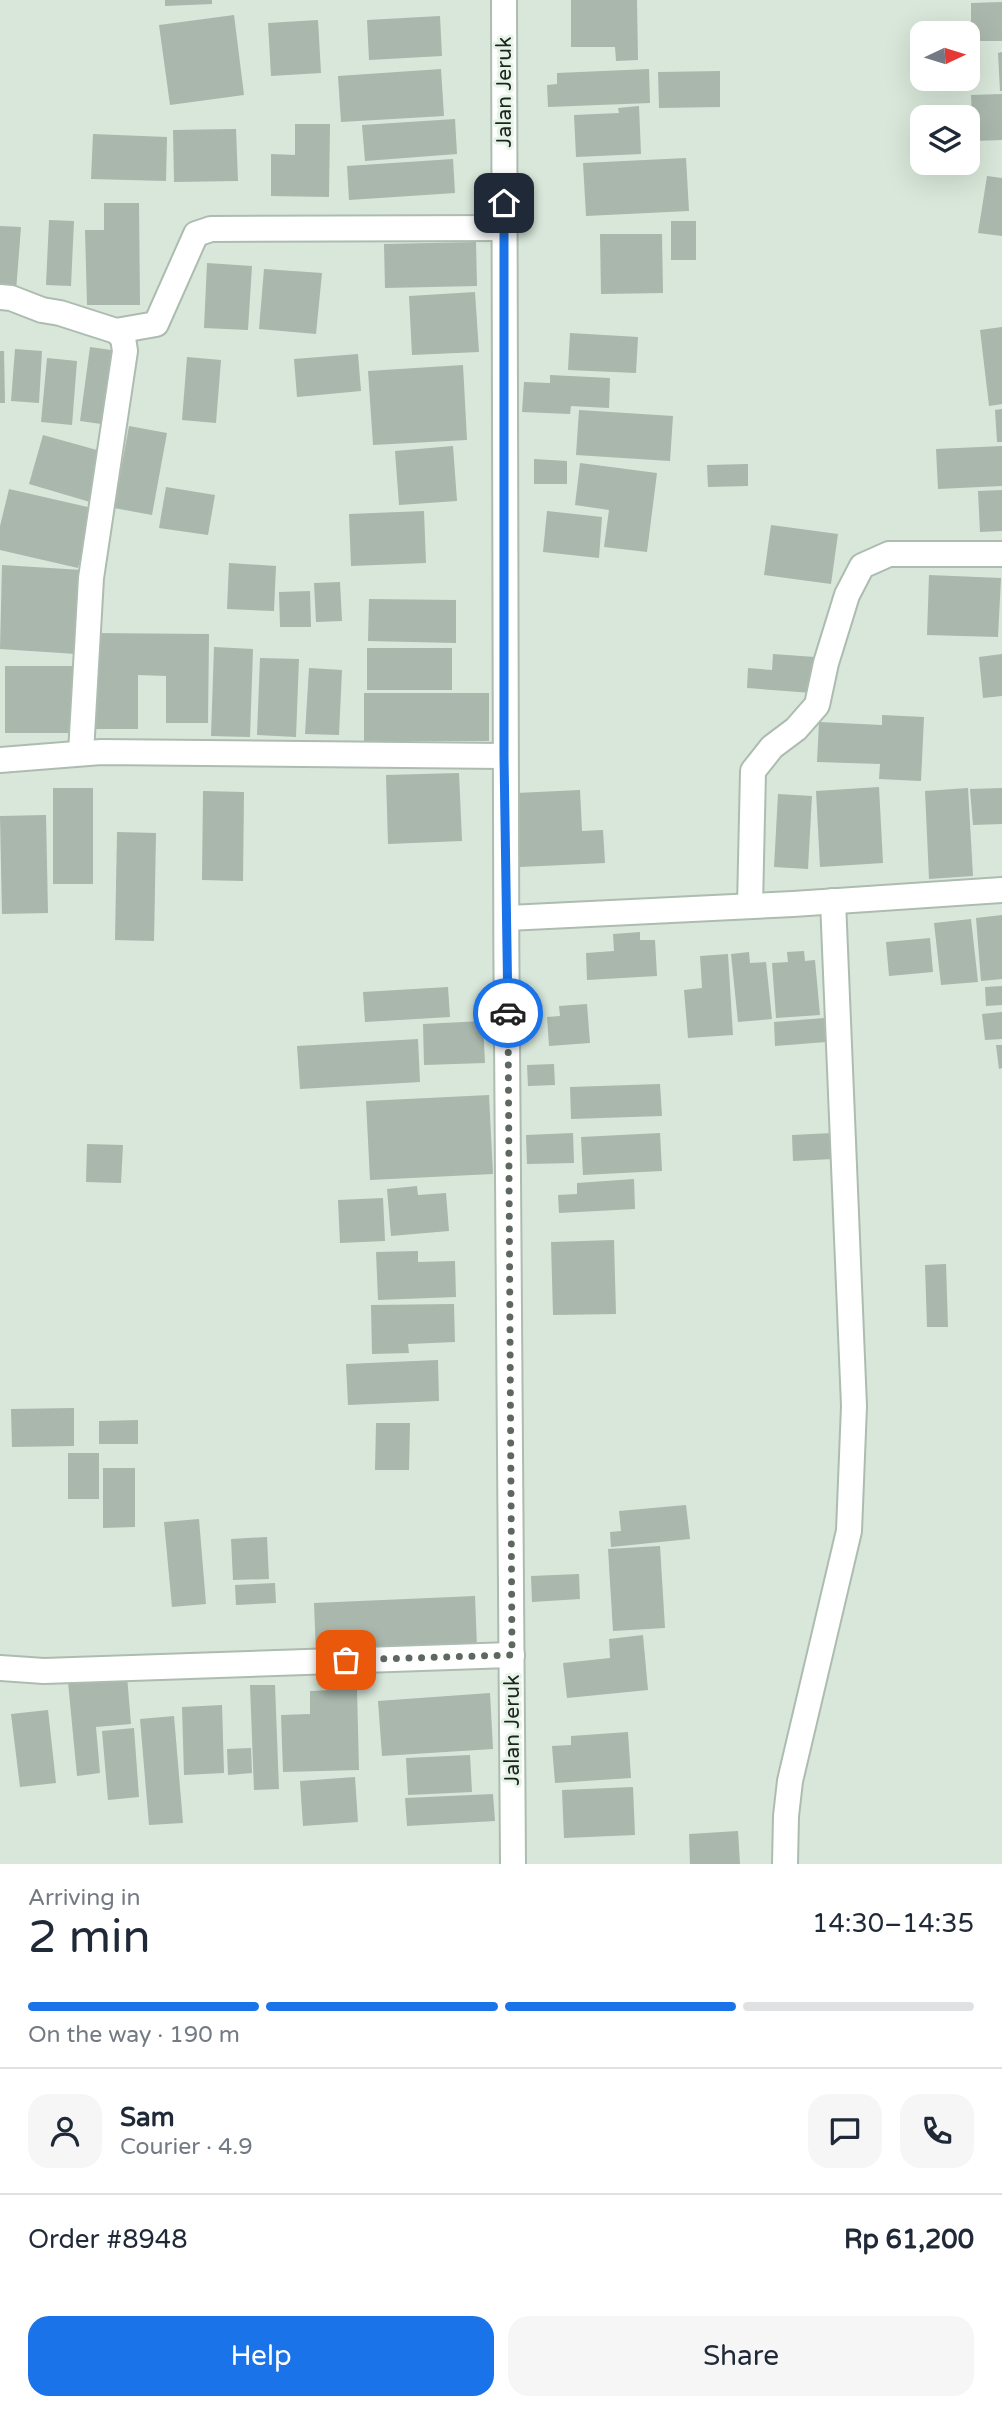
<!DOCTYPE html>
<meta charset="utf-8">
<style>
:root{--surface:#fff;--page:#f6f6f7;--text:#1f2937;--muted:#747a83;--line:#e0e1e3;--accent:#1a73e8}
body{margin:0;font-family:"Varela Round",sans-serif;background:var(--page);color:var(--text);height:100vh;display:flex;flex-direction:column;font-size:26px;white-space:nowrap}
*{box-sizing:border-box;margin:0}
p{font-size:23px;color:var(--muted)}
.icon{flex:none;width:38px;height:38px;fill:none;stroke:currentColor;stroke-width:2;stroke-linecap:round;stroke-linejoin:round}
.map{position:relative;height:1864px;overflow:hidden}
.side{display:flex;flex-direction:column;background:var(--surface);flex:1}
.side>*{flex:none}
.needle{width:46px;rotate:86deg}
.buttons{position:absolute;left:910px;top:21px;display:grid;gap:14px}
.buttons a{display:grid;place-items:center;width:70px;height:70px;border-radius:14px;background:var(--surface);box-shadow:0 7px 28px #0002;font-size:35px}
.pin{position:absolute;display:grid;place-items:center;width:60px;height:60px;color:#fff;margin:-30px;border-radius:14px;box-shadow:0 4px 10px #0006}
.courier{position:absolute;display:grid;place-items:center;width:70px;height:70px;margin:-35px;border:5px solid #1a73e8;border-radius:50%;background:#fff;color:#222;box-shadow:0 2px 9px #0007}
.headline em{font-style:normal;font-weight:600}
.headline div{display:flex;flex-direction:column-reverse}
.headline{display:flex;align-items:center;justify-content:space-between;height:119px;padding:0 28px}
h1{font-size:46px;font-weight:600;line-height:52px}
.bar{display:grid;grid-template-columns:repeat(4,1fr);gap:10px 7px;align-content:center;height:84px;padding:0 28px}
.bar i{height:9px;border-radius:5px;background:var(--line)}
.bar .active{background:var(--accent)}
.bar p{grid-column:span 4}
.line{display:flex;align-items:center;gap:18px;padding:0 28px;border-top:2px solid var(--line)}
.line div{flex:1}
.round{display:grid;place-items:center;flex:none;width:74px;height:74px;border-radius:21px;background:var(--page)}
.action{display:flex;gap:14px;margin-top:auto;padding:14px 28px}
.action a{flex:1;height:80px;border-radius:21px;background:var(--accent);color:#fff;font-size:28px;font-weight:600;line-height:80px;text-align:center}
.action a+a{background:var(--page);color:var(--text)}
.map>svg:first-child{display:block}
</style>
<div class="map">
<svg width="1002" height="1864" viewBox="0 0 1002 1864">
<rect width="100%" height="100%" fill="#d8e7da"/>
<!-- building -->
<g fill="#a9b7ac">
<path d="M165 0H212V4L165 6Z"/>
<path d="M571 0H637L638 60 616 61 615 47H571Z"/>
<path d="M1002 2V41H971V3Z"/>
<path d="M234 15 244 95 170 105 159 25Z"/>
<path d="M440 16 442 56 369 60 367 20Z"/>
<path d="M318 20 321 73 271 76 268 23Z"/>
<path d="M1002 52V91H1000L998 53Z"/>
<path d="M441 69 444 116 341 122 338 76Z"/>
<path d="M649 69 650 103 548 107 547 85 557 84V73Z"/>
<path d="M720 71V107L659 108 658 72Z"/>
<path d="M1002 94V140L973 141 971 95Z"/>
<path d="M639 106 641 154 576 157 574 115 619 113 618 108Z"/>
<path d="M455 119 457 154 365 161 362 125Z"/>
<path d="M295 124H330L329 197 271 196V154L295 155Z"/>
<path d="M236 129 238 181 174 182 173 130Z"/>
<path d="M93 134 167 137 166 181 91 179Z"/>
<path d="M686 158 689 211 586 216 583 163Z"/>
<path d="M453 159 455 193 349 200 347 166Z"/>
<path d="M987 176 1002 178V236L978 233Z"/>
<path d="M104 203H139L140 305H87L85 230H104Z"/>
<path d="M49 220 74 221 71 286 46 285Z"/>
<rect x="671" y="221" width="25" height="39"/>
<path d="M0 226 21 227 16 291 0 290Z"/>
<path d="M600 234H662L663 293 601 294Z"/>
<path d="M476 242 477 286 385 288 384 244Z"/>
<path d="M207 263 252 266 248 330 204 328Z"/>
<path d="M264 269 322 273 316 334 259 329Z"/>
<path d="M475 292 479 352 412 355 409 296Z"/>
<path d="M1002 327V404L989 406 980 330Z"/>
<path d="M570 333 638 337 636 373 568 370Z"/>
<path d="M90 347 118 351 108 425 80 421Z"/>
<path d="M15 349 42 351 39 403 11 401Z"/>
<path d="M0 351H4L5 403H0Z"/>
<path d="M358 354 361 391 297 397 294 359Z"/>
<path d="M187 357 221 360 216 423 182 420Z"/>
<path d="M47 358 77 361 72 425 41 422Z"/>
<path d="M463 365 467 440 373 445 368 371Z"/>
<path d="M550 375 610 378 609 408 571 406 570 414 522 412 524 382 550 383Z"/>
<path d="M1002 409V442H997L995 410Z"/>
<path d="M579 410 673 416 670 461 576 455Z"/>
<path d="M129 426 167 433 152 515 114 508Z"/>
<path d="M43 435 104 452 90 502 29 484Z"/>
<path d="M453 446 457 501 399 505 395 451Z"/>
<path d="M1002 446V486L938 489 936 449Z"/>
<path d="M534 459 567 461V484H534Z"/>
<path d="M580 463 657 473 647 552 604 547 609 510 575 505Z"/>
<path d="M748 464V486L708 487 707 465Z"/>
<path d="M166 487 215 495 208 535 159 528Z"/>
<path d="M9 489 92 508 78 568 0 550V526Z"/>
<path d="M1002 490V531L980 532 978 491Z"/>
<path d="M424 511 426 563 351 566 349 514Z"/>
<path d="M547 511 602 517 599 558 543 552Z"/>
<path d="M771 525 838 534 831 584 764 575Z"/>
<path d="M229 563 276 566 274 611 227 609Z"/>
<path d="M2 565 82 570 76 654 0 649Z"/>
<path d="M929 575 1001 578 998 637 927 635Z"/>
<path d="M340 582 342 621 316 622 314 583Z"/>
<path d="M310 591 311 627H280L279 592Z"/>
<path d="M369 599 456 600V643L368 641Z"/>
<path d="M92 633 209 634 208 723H166V676L138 675V729H92Z"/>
<path d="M214 647 253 649 250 737 211 736Z"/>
<rect x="367" y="648" width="85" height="42"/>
<path d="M773 654 815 657 812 693 747 688 748 668 772 670Z"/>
<path d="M1002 654V696L983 698 979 657Z"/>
<path d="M260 658 299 659 296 737 257 735Z"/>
<rect x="5" y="666" width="72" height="67"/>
<path d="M309 668 342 670 339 735 305 734Z"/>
<rect x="364" y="693" width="125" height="48"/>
<path d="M882 715 924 717 921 781 879 779 880 764 817 762 819 722 882 725Z"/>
<path d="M459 773 462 841 388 844 386 775Z"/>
<path d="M879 787 883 863 820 867 816 791Z"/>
<rect x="53" y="788" width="40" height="96"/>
<path d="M968 788 973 876 929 879 925 791Z"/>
<path d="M1002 788V824L973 825 970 789Z"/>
<path d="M580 790 582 831 603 830 605 863 520 867 516 793Z"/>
<path d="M203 791 244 792 243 881 202 880Z"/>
<path d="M778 794 812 796 808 869 774 867Z"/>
<path d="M46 815 48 913 2 914 0 816Z"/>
<path d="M117 832 156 833 154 941 115 940Z"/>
<path d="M1002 915V979L981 981 976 918Z"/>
<path d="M971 919 978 982 941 985 934 923Z"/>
<path d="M640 932V940H655L657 976 587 980 586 953 614 951 613 934Z"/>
<path d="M930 938 933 972 889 976 886 942Z"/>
<path d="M804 951 805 961 815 960 820 1015 776 1018 772 963 788 962 787 952Z"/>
<path d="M749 952 750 963 766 962 772 1019 738 1022 731 954Z"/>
<path d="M728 954 733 1035 688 1038 684 990 702 988 700 956Z"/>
<path d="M1002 986V1005L986 1006 985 987Z"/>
<path d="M448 987 450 1017 365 1022 363 992Z"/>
<path d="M587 1004 590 1043 549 1046 547 1017 560 1016 559 1006Z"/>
<path d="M1002 1012V1039L985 1040 982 1014Z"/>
<path d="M824 1018 826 1042 775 1046 774 1022Z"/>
<path d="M483 1021 485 1063 424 1065 423 1024Z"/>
<path d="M418 1039 420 1082 300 1089 297 1046Z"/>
<path d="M996 1045H1002V1068L999 1069Z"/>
<path d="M554 1064 555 1085 528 1086 527 1065Z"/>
<path d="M660 1084 662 1116 571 1119 570 1087Z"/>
<path d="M489 1095 493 1174 370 1180 366 1101Z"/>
<path d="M573 1133 574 1163 527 1164 526 1135Z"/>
<path d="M660 1133 662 1171 583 1175 581 1137Z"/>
<path d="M832 1133 833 1159 793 1161 792 1135Z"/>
<path d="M87 1144 123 1145 121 1183 86 1182Z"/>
<path d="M634 1179 635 1209 559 1213 558 1195 577 1194V1183Z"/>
<path d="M417 1186 418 1195 446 1193 449 1231 391 1236 387 1189Z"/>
<path d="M383 1198 385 1241 340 1243 338 1200Z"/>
<path d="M614 1240 616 1314 553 1315 551 1242Z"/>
<path d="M418 1251V1262L455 1261 456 1297 378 1300 376 1252Z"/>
<path d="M946 1264 948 1327H927L925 1265Z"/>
<path d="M454 1304 455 1342 408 1344 409 1353 372 1354 371 1305Z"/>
<path d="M438 1360 439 1401 348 1405 346 1364Z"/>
<path d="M74 1408V1446L12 1447 11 1409Z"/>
<path d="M138 1420V1444H99V1421Z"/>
<path d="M376 1423H410L409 1470H375Z"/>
<rect x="68" y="1453" width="31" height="46"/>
<path d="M103 1468H135V1527L103 1528Z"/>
<path d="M686 1505 690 1539 611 1547 610 1532 621 1531 619 1511Z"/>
<path d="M199 1519 206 1604 172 1607 164 1522Z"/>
<path d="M267 1537 269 1579 233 1580 231 1539Z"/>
<path d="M660 1546 665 1628 613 1631 608 1549Z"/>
<path d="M579 1574 580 1599 532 1602 531 1576Z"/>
<path d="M275 1583 276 1603 236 1605 235 1585Z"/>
<path d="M475 1596 477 1647 316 1654 314 1603Z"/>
<path d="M643 1635 648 1690 567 1698 563 1663 610 1658 609 1639Z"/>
<path d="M127 1676 131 1724 96 1727 100 1773 77 1776 68 1682Z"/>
<path d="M250 1685H275L279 1789 254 1790Z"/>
<path d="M357 1689 359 1770 283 1772 281 1715 310 1714V1691Z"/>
<path d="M490 1693 493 1749 382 1756 378 1701Z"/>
<path d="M222 1705 224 1773 184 1775 182 1707Z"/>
<path d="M48 1710 56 1783 20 1787 11 1714Z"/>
<path d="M174 1716 183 1823 149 1825 140 1719Z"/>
<path d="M134 1728 139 1797 108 1800 102 1731Z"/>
<path d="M628 1732 631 1778 555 1783 552 1746 571 1745V1736Z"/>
<path d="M251 1748 252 1773 228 1775 227 1749Z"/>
<path d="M470 1755 472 1792 408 1795 406 1758Z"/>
<path d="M355 1777 358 1822 303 1826 300 1781Z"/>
<path d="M633 1787 635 1835 564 1838 562 1790Z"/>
<path d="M493 1794 495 1821 407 1826 405 1798Z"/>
<path d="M738 1831 740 1864H690L689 1834Z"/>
</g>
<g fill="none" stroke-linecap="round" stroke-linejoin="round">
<!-- street casing -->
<g stroke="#adbcb0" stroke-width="28">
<g id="street">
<path d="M504 0C503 621 508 1243 513 1864"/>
<path d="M0 297 11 298 42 310 60 313 116 331 123 338 125 351 91 578 81 753"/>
<path d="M116 331 156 324 196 234 211 229 504 228"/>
<path d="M0 760 101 752 504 756"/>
<path d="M750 906 753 771 772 747 796 729 817 705 826 663 847 595 862 566 889 554H1002"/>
<path d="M507 918 793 904 1002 890"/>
<path d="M0 1668 44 1671 512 1655"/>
<path d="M785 1864 786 1816 790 1781 849 1531 854 1406 833 901"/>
</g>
</g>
<!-- street -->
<use href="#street" stroke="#fff" stroke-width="24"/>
</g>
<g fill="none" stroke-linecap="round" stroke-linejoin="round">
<!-- done -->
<path stroke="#5e6860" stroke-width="7" stroke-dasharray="0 12.6" d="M346 1660 512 1655 508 1013"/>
<!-- route -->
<path stroke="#1a73e8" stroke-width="9" d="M504 203V756L508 1013"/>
</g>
<g text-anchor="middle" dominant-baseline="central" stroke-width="6" stroke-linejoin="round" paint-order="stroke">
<!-- street labels -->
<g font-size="21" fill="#1d231e" stroke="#e5f4e7">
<text transform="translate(504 92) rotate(-90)">Jalan Jeruk</text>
<text transform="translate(512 1730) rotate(-90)">Jalan Jeruk</text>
</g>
</g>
</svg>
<div class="buttons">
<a><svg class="needle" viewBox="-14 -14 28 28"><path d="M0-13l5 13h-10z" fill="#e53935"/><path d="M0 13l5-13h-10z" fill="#747a83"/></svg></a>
<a><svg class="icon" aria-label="layers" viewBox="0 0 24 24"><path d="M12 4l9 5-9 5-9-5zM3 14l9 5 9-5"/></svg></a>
</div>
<div class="pin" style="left:346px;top:1660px;background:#ea580c"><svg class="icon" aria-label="bag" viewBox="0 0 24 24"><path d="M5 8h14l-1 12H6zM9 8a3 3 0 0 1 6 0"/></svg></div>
<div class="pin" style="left:504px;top:203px;background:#1f2937"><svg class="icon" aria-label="home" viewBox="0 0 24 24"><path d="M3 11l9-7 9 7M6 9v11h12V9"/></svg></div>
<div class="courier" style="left:508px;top:1013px"><svg class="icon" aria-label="car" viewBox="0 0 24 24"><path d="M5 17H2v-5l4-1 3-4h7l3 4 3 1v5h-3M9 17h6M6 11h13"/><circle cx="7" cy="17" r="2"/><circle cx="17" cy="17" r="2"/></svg></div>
</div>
<section class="side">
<div class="headline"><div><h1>2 min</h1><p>Arriving in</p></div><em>14:30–14:35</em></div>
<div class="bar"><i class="active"></i><i class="active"></i><i class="active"></i><i></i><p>On the way · 190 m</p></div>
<div class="line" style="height:126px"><a class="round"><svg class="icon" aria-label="person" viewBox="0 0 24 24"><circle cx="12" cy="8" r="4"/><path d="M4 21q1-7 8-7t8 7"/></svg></a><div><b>Sam</b><p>Courier · 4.9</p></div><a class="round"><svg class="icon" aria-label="chat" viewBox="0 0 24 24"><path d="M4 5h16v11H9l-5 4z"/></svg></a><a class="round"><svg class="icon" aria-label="phone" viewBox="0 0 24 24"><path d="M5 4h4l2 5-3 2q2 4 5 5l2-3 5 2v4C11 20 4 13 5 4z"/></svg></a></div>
<div class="line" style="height:91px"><div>Order #8948</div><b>Rp 61,200</b></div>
<div class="action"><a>Help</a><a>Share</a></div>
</section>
